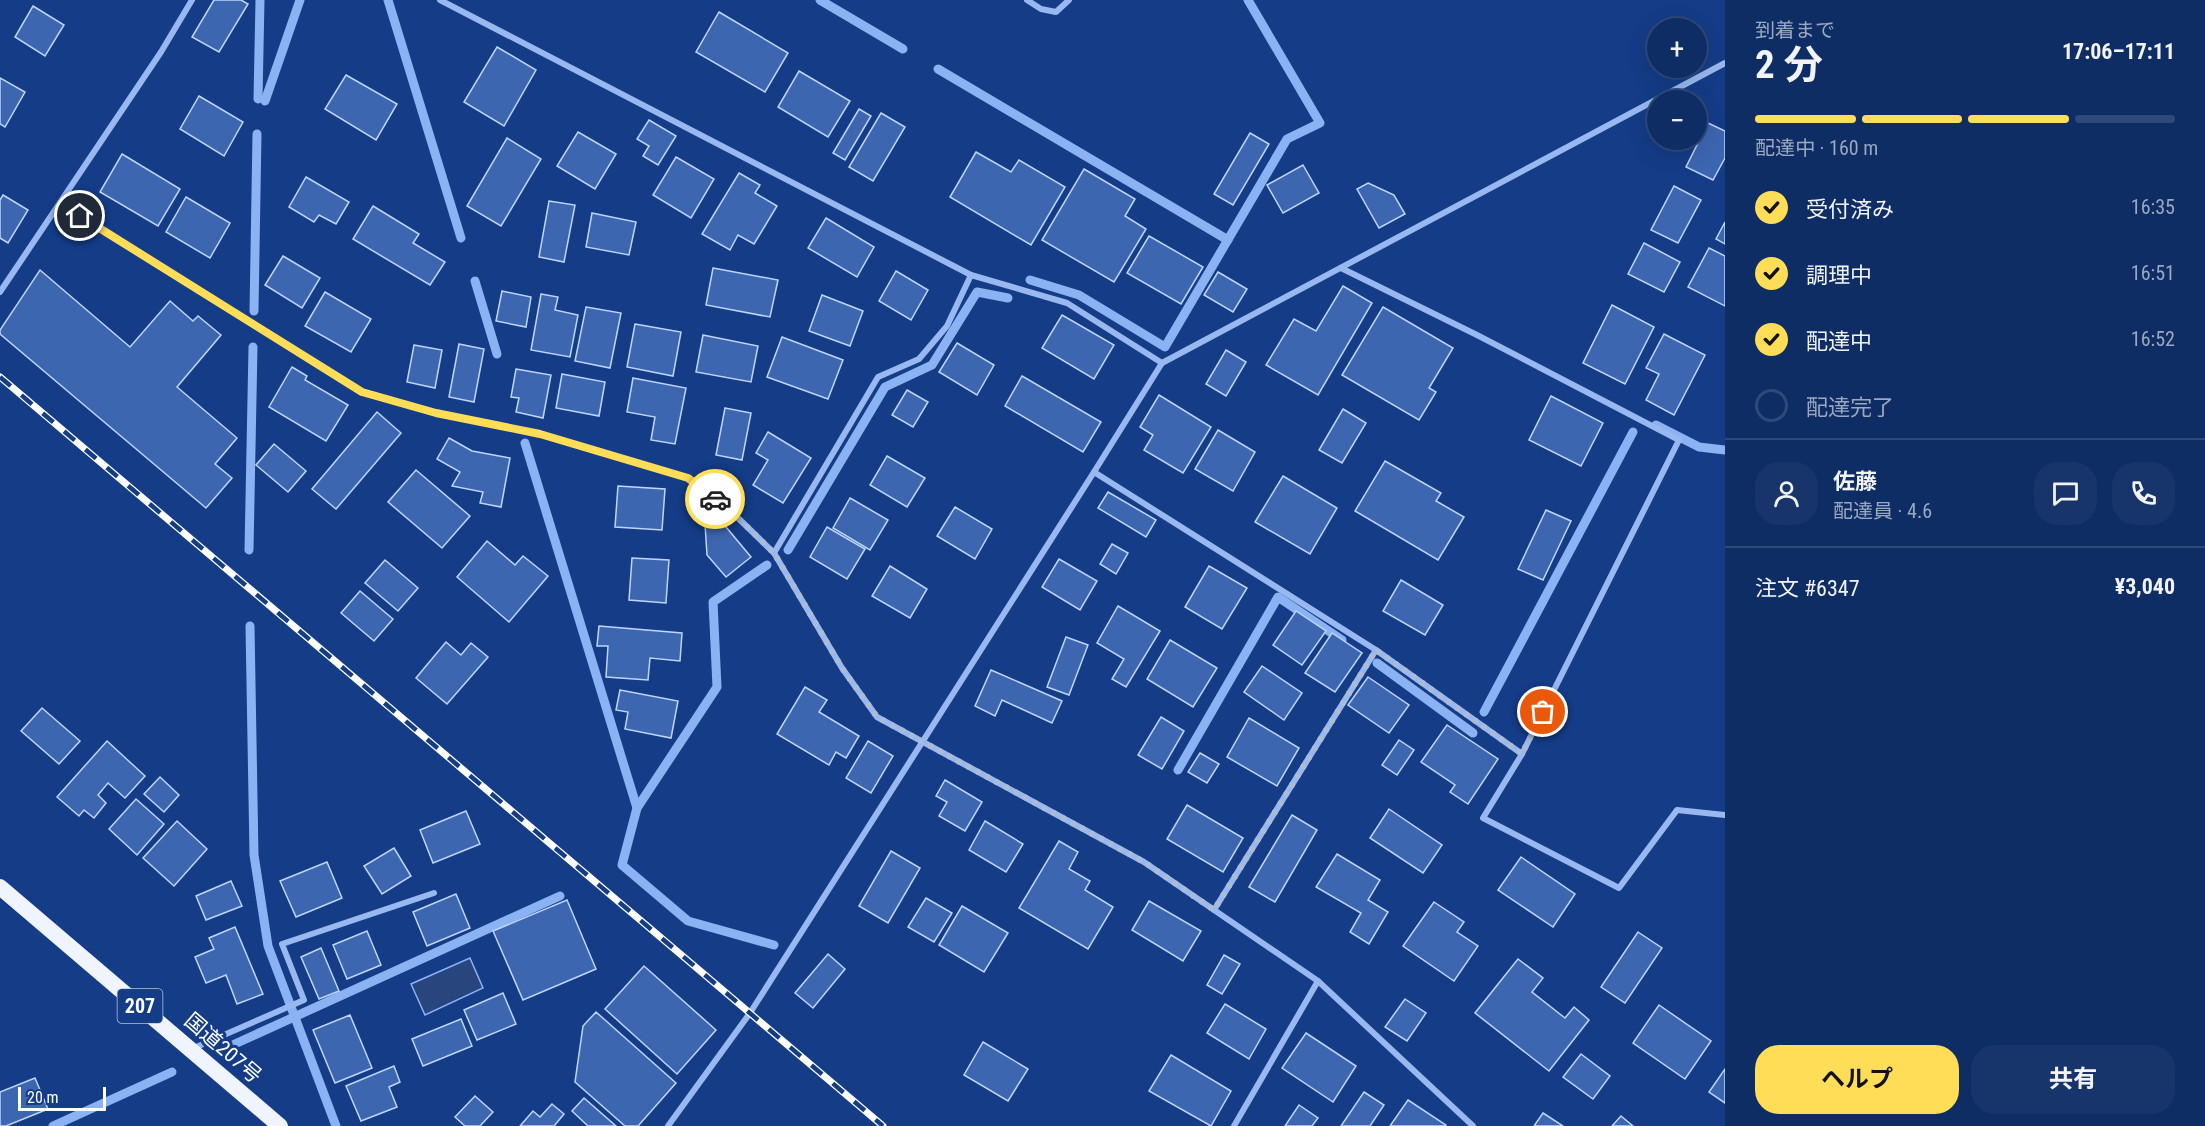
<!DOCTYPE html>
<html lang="ja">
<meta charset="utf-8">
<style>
:root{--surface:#0f2d65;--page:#18356b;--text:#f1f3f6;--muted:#9ba8bf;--line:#2f4979;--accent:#ffdd57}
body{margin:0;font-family:"Roboto Condensed","Noto Sans JP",sans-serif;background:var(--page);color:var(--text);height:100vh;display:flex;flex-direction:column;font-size:22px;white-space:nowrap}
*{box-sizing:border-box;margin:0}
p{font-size:20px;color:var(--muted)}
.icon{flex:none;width:33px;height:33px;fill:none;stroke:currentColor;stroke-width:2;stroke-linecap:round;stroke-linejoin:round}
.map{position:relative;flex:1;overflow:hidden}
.panel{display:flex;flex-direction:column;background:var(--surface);width:480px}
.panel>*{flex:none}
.controls{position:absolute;left:1647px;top:18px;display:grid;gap:12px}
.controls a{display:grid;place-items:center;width:60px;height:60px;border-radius:50%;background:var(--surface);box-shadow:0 6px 24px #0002,0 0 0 2px var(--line);font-size:30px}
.scale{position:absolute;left:18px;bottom:15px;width:88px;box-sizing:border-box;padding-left:6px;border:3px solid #fff;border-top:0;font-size:16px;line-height:21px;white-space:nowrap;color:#fff;-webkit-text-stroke:4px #143c87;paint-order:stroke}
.pin{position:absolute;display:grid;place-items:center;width:51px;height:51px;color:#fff;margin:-26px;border:3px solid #fff;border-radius:50%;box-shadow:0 2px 6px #0007}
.courier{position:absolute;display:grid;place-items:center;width:60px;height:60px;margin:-30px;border:4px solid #ffdd57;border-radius:50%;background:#fff;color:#222;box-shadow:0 2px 8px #0007}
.overview em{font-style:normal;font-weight:700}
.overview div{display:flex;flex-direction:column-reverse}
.overview{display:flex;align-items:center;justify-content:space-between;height:102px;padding:0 30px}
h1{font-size:39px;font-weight:700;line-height:45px}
.bar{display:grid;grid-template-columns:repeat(4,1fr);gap:9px 6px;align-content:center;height:72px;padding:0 30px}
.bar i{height:8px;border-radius:4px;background:var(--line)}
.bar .selected{background:var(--accent)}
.bar p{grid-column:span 4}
.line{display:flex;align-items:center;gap:15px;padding:0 30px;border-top:2px solid var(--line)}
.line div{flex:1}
.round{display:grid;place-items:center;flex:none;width:63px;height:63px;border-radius:24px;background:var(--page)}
ol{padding:0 30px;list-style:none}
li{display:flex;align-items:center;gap:18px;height:66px}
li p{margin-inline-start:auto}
li .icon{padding:6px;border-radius:50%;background:var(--accent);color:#111;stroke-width:4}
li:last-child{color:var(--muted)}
li i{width:33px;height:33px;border:3px solid var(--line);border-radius:50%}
.action{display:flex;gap:12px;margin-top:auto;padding:12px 30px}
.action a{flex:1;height:69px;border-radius:24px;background:var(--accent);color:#111;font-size:24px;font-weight:700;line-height:69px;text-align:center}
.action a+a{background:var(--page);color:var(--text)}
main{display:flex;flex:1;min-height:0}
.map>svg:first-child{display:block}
</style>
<main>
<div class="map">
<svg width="1725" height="1126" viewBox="0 0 1725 1126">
<rect width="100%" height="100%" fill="#143c87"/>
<!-- water -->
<path fill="#28467d" stroke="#8bb2f2" stroke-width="1.5" d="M470 958 483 988 425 1015 411 984Z"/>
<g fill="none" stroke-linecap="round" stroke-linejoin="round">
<!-- stream -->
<g stroke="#8bb2f2" stroke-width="9">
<path d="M388 0 461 238"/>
<path d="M820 0 903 49"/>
<path d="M938 69 1228 240"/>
<path d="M258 99 260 0"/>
<path d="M265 101 300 0"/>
<path d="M1030 280 1079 295 1165 347 1287 139 1320 123 1248 0"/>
<path d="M475 281 497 354"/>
<path d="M254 311 257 134"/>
<path d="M1656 425 1699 447 1725 450"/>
<path d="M525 443 637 808"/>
<path d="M249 550 253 347"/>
<path d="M788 550 885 387 932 365 977 292 1008 298"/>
<path d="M767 565 713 602 717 687 637 808 622 865 688 921 774 945"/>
<path d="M250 626 254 855 268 946 336 1126"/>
<path d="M1377 663 1473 733"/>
<path d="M1484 712 1633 432"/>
<path d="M1178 770 1278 597 1342 640"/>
<path d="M226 1048 560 896"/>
<path d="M53 1126 172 1072"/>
</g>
</g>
<!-- building -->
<g fill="#3d66b1" stroke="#bfd5fb" stroke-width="1.5">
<path d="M214 0H241L248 4 219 52 192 37Z"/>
<path d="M33 6 64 25 45 56 15 37Z"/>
<path d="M719 12 788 53 765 92 696 52Z"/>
<path d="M497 47 536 70 504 126 464 102Z"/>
<path d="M799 71 850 101 828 137 778 107Z"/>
<path d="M346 75 397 104 376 140 325 109Z"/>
<path d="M0 78 25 92 5 127 0 124Z"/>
<path d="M199 96 243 122 224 156 180 129Z"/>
<path d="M859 109 871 116 845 160 833 153Z"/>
<path d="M881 113 905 127 873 181 849 167Z"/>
<path d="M649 120 676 136 658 165 643 156 649 146 637 139Z"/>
<path d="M1708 123 1725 131V158L1713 180 1686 167Z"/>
<path d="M578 132 616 154 595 189 557 166Z"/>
<path d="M1250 133 1269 144 1233 205 1214 194Z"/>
<path d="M507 138 541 159 501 226 467 206Z"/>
<path d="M976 152 1011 172 1019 160 1065 187 1031 245 950 197Z"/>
<path d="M122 154 180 189 158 226 100 192Z"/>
<path d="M676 157 714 179 691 218 653 195Z"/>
<path d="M1303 165 1319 193 1283 213 1267 185Z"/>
<path d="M1084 169 1135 199 1125 216 1146 229 1114 282 1042 240Z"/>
<path d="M739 173 760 185 755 193 777 206 754 244 738 235 730 250 702 234Z"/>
<path d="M306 177 349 202 336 224 319 215 314 222 289 207Z"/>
<path d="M1368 183 1394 195 1405 214 1379 228 1357 189Z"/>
<path d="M1674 186 1701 200 1678 243 1651 230Z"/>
<path d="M3 195 28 210 8 243 0 238V200Z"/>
<path d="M186 197 230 223 210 258 166 232Z"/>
<path d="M549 201 575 205 564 262 539 257Z"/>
<path d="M373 206 419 234 413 243 445 262 430 285 353 239Z"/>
<path d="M592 213 636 222 629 255 586 247Z"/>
<path d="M826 218 874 247 857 277 808 248Z"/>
<path d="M1725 222V244L1716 239Z"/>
<path d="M1149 236 1203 267 1181 304 1127 273Z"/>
<path d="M1644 243 1680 262 1664 292 1628 274Z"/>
<path d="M1709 248 1725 256V306L1688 287Z"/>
<path d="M283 256 320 278 302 308 265 285Z"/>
<path d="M713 268 778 280 770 317 706 305Z"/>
<path d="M40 270 130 347 170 301 193 321 198 316 221 335 177 387 237 438 215 464 232 478 206 508 0 334V330Z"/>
<path d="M896 271 928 290 911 320 879 301Z"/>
<path d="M1218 272 1247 289 1233 312 1204 295Z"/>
<path d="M1343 286 1372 303 1318 395 1266 365 1294 319 1316 331Z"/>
<path d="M502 291 531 297 526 327 496 321Z"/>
<path d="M325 292 371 319 351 352 305 326Z"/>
<path d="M541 294 558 297 555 310 578 315 570 357 531 350Z"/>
<path d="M822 295 863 311 850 346 809 331Z"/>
<path d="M1612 305 1654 327 1625 384 1583 363Z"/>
<path d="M586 307 621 313 610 368 575 361Z"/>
<path d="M1383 307 1453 348 1429 388 1436 392 1419 420 1342 375Z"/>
<path d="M1062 315 1114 345 1094 379 1042 348Z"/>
<path d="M635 324 681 332 673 376 627 367Z"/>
<path d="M1664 334 1705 355 1674 415 1646 400 1659 374 1646 368Z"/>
<path d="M703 335 758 346 751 382 696 372Z"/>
<path d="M782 337 843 360 828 399 767 377Z"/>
<path d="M957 343 994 365 977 395 939 372Z"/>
<path d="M459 344 484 349 474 402 449 397Z"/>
<path d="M414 345 442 350 435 388 407 382Z"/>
<path d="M1226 350 1246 362 1226 396 1206 384Z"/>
<path d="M292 367 307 376 305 380 348 405 326 441 269 407Z"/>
<path d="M516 369 551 375 543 418 516 412 519 398 511 397Z"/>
<path d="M562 374 605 382 599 416 556 408Z"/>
<path d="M1022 376 1101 422 1083 452 1005 406Z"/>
<path d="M633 378 686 388 675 444 651 440 655 417 627 412Z"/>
<path d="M907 390 928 402 913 427 892 415Z"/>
<path d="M1159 395 1211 427 1183 473 1144 450 1153 435 1140 427Z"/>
<path d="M1551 396 1603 423 1581 466 1529 440Z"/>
<path d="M725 408 751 413 742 460 716 455Z"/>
<path d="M1343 409 1366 423 1342 463 1319 450Z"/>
<path d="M377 412 401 433 336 509 312 489Z"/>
<path d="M1218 430 1255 452 1233 491 1195 469Z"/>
<path d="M768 432 811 458 783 503 753 485 768 460 756 453Z"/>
<path d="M449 438 472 451 510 458 501 507 480 503 483 492 452 486 460 472 437 459Z"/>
<path d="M274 444 306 471 288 492 256 465Z"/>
<path d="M887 456 925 478 907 507 870 485Z"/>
<path d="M1385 461 1441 493 1436 501 1464 517 1438 560 1355 511Z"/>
<path d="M416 470 470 516 442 548 388 502Z"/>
<path d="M1283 476 1337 508 1310 554 1255 522Z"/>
<path d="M618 486 665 489 662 530 615 527Z"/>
<path d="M1108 492 1156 520 1146 537 1098 508Z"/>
<path d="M850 498 888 520 870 550 833 528Z"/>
<path d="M955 507 992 529 975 559 937 536Z"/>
<path d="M1546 510 1571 521 1543 580 1518 569Z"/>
<path d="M716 515 751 557 726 577 707 555 705 524Z"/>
<path d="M827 527 865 549 847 579 810 557Z"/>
<path d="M487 541 515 565 523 556 548 576 509 622 457 577Z"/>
<path d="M1112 544 1128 553 1116 574 1100 564Z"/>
<path d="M632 558 669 560 666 603 629 600Z"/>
<path d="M1059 559 1097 581 1080 610 1042 587Z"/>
<path d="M385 560 418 588 398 611 365 583Z"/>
<path d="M890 566 927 589 910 618 872 596Z"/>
<path d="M1209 566 1247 588 1222 629 1185 607Z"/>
<path d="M1401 580 1443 605 1425 635 1383 611Z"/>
<path d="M360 591 393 619 374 641 341 613Z"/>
<path d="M1118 606 1160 631 1126 687 1112 679 1124 659 1097 643Z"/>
<path d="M1296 611 1326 631 1302 665 1273 645Z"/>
<path d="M599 626 682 633 680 661 650 658 648 680 606 677 608 646H597Z"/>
<path d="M1332 633 1362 653 1335 692 1305 673Z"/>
<path d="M1066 637 1088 645 1069 695 1047 687Z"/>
<path d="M1170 640 1217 668 1193 707 1147 679Z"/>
<path d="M446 642 461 655 471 643 488 657 447 704 416 678Z"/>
<path d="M1262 666 1302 693 1284 720 1244 692Z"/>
<path d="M991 670 1062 701 1052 723 1002 700 995 716 975 706Z"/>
<path d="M1368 677 1409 705 1389 733 1348 705Z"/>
<path d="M805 687 827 700 819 712 859 736 846 758 836 752 829 765 777 734Z"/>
<path d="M620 690 678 701 671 738 625 729 628 712 616 710Z"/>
<path d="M42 708 80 741 59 764 21 731Z"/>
<path d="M1161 717 1184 731 1162 769 1138 755Z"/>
<path d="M1249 718 1299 748 1277 786 1227 757Z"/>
<path d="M1447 725 1498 759 1468 804 1450 792 1455 785 1421 762Z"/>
<path d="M1399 740 1414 750 1397 775 1382 765Z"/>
<path d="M107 741 145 776 125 798 108 783 98 795 106 803 94 818 84 810 79 816 57 797Z"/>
<path d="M868 741 893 756 871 793 846 778Z"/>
<path d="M1200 753 1219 764 1207 783 1188 772Z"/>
<path d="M160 777 179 795 164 812 144 794Z"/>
<path d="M945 780 982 802 965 831 939 816 947 802 936 796Z"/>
<path d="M136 799 164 824 137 855 109 829Z"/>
<path d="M1187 805 1243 838 1223 872 1167 839Z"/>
<path d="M1389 809 1442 845 1423 873 1370 838Z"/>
<path d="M466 811 480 844 433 863 420 830Z"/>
<path d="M1292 815 1317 830 1275 902 1249 887Z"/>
<path d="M177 821 207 849 174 886 143 858Z"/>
<path d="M985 821 1023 844 1006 872 969 850Z"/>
<path d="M1059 841 1078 852 1069 869 1090 881 1085 890 1113 907 1088 949 1019 908Z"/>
<path d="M394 848 411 876 382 894 364 866Z"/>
<path d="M891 851 920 868 888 923 859 906Z"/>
<path d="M1337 854 1380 880 1368 900 1388 912 1369 944 1350 932 1361 913 1316 887Z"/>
<path d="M1521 857 1575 894 1553 927 1498 890Z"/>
<path d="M327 862 342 898 296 917 280 881Z"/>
<path d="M231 881 242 906 206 920 196 896Z"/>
<path d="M456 894 470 928 427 946 413 912Z"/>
<path d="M926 898 952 913 934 942 908 927Z"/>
<path d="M567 900 596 969 523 1000 493 931Z"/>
<path d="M1149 901 1201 931 1183 961 1132 930Z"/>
<path d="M1434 902 1464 922 1457 932 1478 946 1454 981 1403 946Z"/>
<path d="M962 906 1008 933 984 972 939 945Z"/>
<path d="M235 927 263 994 237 1004 226 975 206 983 195 957 214 949 209 938Z"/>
<path d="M367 931 381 965 347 979 333 945Z"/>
<path d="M1638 932 1662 948 1625 1003 1601 987Z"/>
<path d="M321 948 339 991 319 999 301 957Z"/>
<path d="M828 954 845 969 813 1008 795 993Z"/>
<path d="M1224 955 1240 964 1222 994 1207 985Z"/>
<path d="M1518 959 1543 978 1532 992 1565 1018 1574 1007 1589 1020 1549 1071 1475 1013Z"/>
<path d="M644 966 716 1030 677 1074 605 1009Z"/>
<path d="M503 993 516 1024 477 1040 464 1010Z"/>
<path d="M1405 999 1426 1013 1407 1041 1385 1027Z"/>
<path d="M1225 1004 1266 1029 1249 1059 1207 1033Z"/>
<path d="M1659 1005 1711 1041 1685 1079 1633 1043Z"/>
<path d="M596 1012 676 1083 638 1126H625L575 1082 583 1026Z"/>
<path d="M350 1015 372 1068 335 1083 313 1030Z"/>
<path d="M461 1019 472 1046 423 1066 412 1039Z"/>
<path d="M1306 1033 1356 1066 1333 1102 1282 1068Z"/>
<path d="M983 1042 1028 1069 1008 1101 964 1075Z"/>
<path d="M1581 1054 1610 1076 1593 1099 1563 1077Z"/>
<path d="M1171 1055 1231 1091 1211 1126 1149 1091Z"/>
<path d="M394 1066 400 1082 389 1087 397 1107 361 1121 346 1086Z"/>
<path d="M1725 1069V1103L1709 1092Z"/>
<path d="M35 1078 48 1109 6 1126H0V1092Z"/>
<path d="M1364 1092 1384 1105 1370 1126H1341Z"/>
<path d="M475 1096 493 1112 480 1126H465L455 1117Z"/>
<path d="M584 1098 616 1126H588L572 1111Z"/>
<path d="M1408 1100 1446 1125 1445 1126H1390Z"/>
<path d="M552 1104 564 1114 554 1126H520L533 1111 540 1117Z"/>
<path d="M1299 1105 1318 1118 1312 1126H1285Z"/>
<path d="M1543 1113 1563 1126H1534Z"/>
<path d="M1621 1116 1633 1126H1612Z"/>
</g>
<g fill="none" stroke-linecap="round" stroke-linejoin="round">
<!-- minor -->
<g stroke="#99b8ef" stroke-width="6">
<path d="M440 0 971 275 1067 303 1162 363"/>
<path d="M1027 0 1041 9 1056 12 1069 0"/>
<path d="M60 203 362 392 436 413 540 434 688 478 737 517 774 553 842 668 877 717 1144 862 1318 981 1473 1126"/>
<path d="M1341 268 1477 335 1679 440 1522 754 1483 818 1619 888 1677 810 1725 815"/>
<path d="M0 292 161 52 192 0"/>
<path d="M1094 472 1376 650"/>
<path d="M774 553 878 377 919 359 947 326 971 275"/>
<path d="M1214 910 1376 650 1522 754"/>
<path d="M194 1048 304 1000 282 944 434 893"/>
<path d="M668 1126 750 1013 1094 472 1162 363 1725 63"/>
<path d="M1234 1126 1318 981"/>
</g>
<!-- trunk -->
<path stroke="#f0f4ff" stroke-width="16" d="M0 887 280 1126"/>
<!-- rail casing -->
<g stroke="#fff" stroke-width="7">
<path id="rail" d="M0 377 883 1126"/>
</g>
<!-- rail -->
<use href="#rail" stroke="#143c87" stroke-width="4.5" stroke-dasharray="14" stroke-linecap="butt"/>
</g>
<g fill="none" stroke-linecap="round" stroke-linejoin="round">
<!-- done -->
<path stroke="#adbbd5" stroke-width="6" stroke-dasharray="0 10.8" d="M715 499 737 517 774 553 842 668 877 717 1144 862 1214 910 1376 650 1522 754 1543 712"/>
<!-- route -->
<path stroke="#ffdd57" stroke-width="8" d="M80 216 362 392 436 413 540 434 688 478 715 499"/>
</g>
<g text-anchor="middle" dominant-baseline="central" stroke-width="6" stroke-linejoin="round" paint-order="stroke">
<!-- shield labels -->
<rect fill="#143c87" stroke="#b8c4db" stroke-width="1.5" x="117.5" y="989" width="45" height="34" rx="4.5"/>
<g font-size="20" font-weight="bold" fill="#fff">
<text x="140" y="1006">207</text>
</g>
<!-- street labels -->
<g font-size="21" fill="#fff" stroke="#143c87">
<text transform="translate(223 1048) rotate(41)">国道207号</text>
</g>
</g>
</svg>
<div class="controls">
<a>+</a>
<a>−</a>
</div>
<div class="scale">20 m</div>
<div class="pin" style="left:1543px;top:712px;background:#ea580c"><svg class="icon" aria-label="bag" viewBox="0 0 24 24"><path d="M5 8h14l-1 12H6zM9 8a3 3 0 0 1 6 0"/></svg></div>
<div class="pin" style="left:80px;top:216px;background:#1f2937"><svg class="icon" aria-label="home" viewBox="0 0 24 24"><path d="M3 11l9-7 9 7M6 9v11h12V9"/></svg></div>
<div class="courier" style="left:715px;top:499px"><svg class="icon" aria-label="car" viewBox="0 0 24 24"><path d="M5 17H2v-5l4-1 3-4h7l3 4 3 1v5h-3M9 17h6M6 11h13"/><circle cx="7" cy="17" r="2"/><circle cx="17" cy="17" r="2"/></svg></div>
</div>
<section class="panel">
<div class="overview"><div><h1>2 分</h1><p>到着まで</p></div><em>17:06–17:11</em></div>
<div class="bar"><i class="selected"></i><i class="selected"></i><i class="selected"></i><i></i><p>配達中 · 160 m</p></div>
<ol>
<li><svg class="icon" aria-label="check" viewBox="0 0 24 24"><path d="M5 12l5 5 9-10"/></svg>受付済み<p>16:35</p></li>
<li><svg class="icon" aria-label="check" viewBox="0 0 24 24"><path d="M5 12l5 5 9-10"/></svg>調理中<p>16:51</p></li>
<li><svg class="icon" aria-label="check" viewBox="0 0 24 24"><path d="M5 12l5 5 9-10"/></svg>配達中<p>16:52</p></li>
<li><i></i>配達完了</li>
</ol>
<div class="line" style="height:108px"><a class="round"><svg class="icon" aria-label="person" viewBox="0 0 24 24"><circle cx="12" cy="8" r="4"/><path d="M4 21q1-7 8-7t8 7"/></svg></a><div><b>佐藤</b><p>配達員 · 4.6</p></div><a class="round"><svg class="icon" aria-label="chat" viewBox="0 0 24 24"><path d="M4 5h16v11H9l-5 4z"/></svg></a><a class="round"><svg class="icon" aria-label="phone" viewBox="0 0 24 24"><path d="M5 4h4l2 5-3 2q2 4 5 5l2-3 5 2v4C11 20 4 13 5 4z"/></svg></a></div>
<div class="line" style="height:78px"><div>注文 #6347</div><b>¥3,040</b></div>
<div class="action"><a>ヘルプ</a><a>共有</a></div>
</section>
</main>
